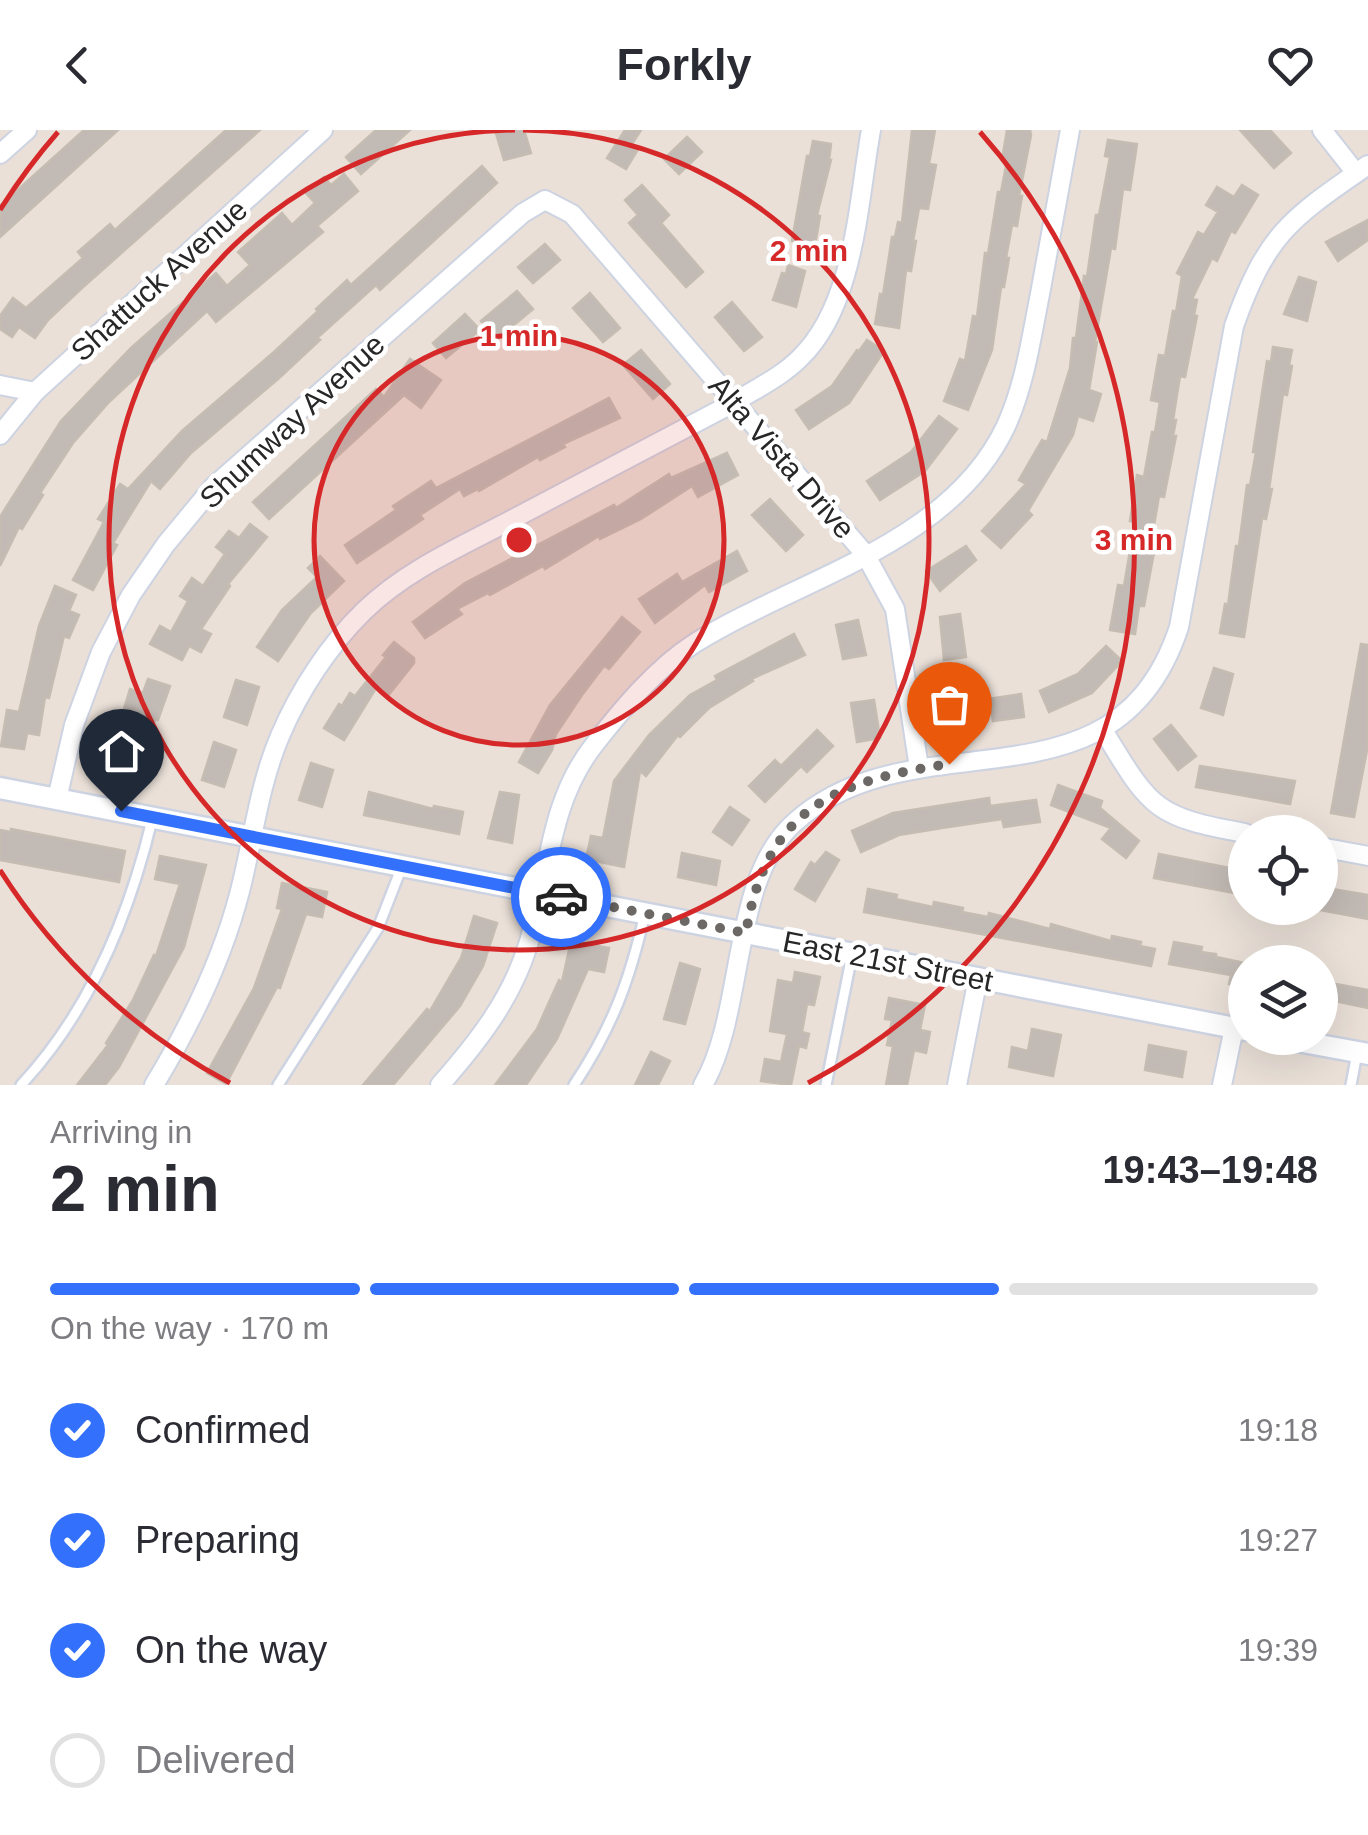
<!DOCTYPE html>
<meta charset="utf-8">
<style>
:root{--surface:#fff;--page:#f7f7f7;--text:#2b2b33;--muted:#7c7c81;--line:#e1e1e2;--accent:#3371fc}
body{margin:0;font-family:Helvetica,sans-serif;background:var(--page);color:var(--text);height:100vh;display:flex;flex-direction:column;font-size:38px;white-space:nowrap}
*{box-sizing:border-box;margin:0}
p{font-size:32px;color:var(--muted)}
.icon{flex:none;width:55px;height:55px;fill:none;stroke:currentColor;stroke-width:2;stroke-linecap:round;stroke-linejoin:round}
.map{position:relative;height:955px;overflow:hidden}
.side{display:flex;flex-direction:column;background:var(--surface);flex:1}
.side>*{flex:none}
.buttons{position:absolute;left:1228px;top:685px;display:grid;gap:20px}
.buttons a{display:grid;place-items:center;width:110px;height:110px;border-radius:50%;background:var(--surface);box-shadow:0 10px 40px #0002;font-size:50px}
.pin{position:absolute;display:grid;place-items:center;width:85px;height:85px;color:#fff;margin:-102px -42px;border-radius:50% 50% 50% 0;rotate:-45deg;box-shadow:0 0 10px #0007}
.pin .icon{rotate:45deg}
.courier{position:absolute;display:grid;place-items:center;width:100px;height:100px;margin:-50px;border:8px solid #3371fc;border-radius:50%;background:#fff;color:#222;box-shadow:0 2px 12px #0007}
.head em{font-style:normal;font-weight:700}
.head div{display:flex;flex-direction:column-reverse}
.head{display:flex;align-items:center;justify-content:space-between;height:170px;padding:0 50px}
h1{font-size:65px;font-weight:700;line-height:75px}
.bar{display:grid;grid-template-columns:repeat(4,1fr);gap:15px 10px;align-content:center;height:120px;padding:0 50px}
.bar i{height:12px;border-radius:8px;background:var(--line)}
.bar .current{background:var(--accent)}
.bar p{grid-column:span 4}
ol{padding:0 50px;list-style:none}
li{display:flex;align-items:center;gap:30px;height:110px}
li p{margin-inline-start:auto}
li .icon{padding:10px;border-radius:50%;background:var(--accent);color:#fff;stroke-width:4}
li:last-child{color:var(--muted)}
li i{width:55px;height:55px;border:5px solid var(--line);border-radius:50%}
header{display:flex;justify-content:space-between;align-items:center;height:130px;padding:0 50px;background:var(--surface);font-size:45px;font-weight:700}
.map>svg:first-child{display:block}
</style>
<header><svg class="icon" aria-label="back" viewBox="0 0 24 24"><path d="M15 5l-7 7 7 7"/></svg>Forkly<svg class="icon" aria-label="heart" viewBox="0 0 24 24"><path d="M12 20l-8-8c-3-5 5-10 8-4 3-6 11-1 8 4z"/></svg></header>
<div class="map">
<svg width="1368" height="955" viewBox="0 0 1368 955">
<rect width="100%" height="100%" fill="#eae0d8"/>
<!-- building -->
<g fill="#c2bab5" stroke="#c5bcb2" stroke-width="2.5">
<path d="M84 0H118L0 107V76Z"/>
<path d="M226 0H260L82 158 48 190 35 208 19 197 12 207 0 199V186L13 168 26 178 83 128 78 122 110 94 115 100Z"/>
<path d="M376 0H410L361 44 346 27Z"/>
<path d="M495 0H524L531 23 504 30Z"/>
<path d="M625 0H641L630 17 637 21 626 39 607 28Z"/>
<path d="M912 0H935L929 34 936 35 928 79 919 78 913 111H916L911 141 906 140 899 198 875 194 880 164 883 165 892 107H895L898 92 902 93Z"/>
<path d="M1007 0H1030L1031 5 1019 66H1022L1017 96 1012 95 1006 128H1009L1004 157H1001L992 220 968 280 944 271 960 229 965 231 973 186 977 187 985 123 988 124 998 62H1001L1007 31 1002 30Z"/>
<path d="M1240 0H1270L1291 23 1274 38Z"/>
<path d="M687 7 702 22 679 44 664 29Z"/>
<path d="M1108 10 1137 14 1130 60 1123 59 1115 119 1111 118 1095 212H1097L1089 260 1101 264 1093 291 1078 286 1073 305 1028 381 1032 385 1001 418 982 401 1026 354 1019 350 1042 310 1047 312 1070 238 1073 208H1076L1084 146 1087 147 1096 85H1099L1110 27 1105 26Z"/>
<path d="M813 11 831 14 829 30H831L817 85 820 86 815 115 792 111 807 26H810Z"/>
<path d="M482 36 497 53 380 160 376 155 317 208 320 210 278 249 191 323 160 359 151 351 113 413 117 415 93 460 73 450 104 392 98 389 120 354 128 359 182 301 274 222 318 181 316 179 347 150 351 155Z"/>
<path d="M344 44 358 61 317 96 323 102 216 192 207 181 109 272 73 313 40 363 43 365 22 399 19 397 0 436V387L61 291 131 218 216 143 227 156 250 135 238 122 282 83 292 95 315 73 306 63 324 47 331 55Z"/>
<path d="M642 55 669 85 661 93 703 142 686 157 629 93 638 85 625 70Z"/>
<path d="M1242 55 1258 65 1235 103 1231 101 1217 131 1212 128 1192 169 1197 170 1194 185 1197 186 1185 247 1180 246 1173 290H1176L1173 306H1176L1164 367 1159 366 1152 407 1155 417 1144 476H1139L1135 504 1110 500 1118 455 1124 456 1135 392 1130 391 1137 345 1144 347 1152 302H1155L1160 272 1151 270 1159 225 1165 226 1173 181 1176 182 1182 146 1177 143 1198 102 1204 105 1218 82 1206 75 1217 57 1234 67Z"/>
<path d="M1368 90V110L1338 131 1326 112Z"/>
<path d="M545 114 560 130 533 153 518 137Z"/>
<path d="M788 135 805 141 796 177 773 170 782 143 786 144Z"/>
<path d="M1299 147 1316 152 1307 191 1284 184Z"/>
<path d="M517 161 533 179 496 210 481 191Z"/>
<path d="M590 163 620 198 603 212 573 178Z"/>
<path d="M732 172 762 207 744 221 715 187Z"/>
<path d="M465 184 480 200 446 228 433 213Z"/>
<path d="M867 210 884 221 849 273 809 299 796 280 832 256 857 220 859 221Z"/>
<path d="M1273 217 1292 220 1289 235 1292 236 1287 265 1283 264 1269 359H1272L1266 389 1262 388 1244 507 1220 503 1225 474 1228 475 1236 416H1239L1247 355H1250L1256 322H1253L1267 231 1271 232Z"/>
<path d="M641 220 670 254 653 269 623 235Z"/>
<path d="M410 229 441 250 421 278 404 265 269 389 253 372 376 259 384 267Z"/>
<path d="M609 268 620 288 563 314 565 317 540 330 538 327 479 361 478 359 464 366 460 359 420 385 423 389 357 433 345 415 396 380 393 376 431 351 436 358Z"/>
<path d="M939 286 957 299 925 341 880 370 867 351 911 322Z"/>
<path d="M727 323 738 345 698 367 692 356 641 389 600 409 599 406 545 439 543 436 490 465 488 463 457 479 462 484 425 508 413 492 465 453 614 375 616 378 669 344 671 348Z"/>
<path d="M770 369 803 405 786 421 752 385Z"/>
<path d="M250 394 267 407 228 454 230 456 201 499 211 504 201 522 189 516 182 530 150 514 160 496 171 502 188 471 180 466 192 448 203 456 225 424 216 417 229 401 239 408Z"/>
<path d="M966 416 976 430 940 461 926 441Z"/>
<path d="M737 421 747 441 709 462 705 455 655 493 639 469 677 444 682 452Z"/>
<path d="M320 426 344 451 310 484 278 531 257 517 282 480 317 447 308 438Z"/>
<path d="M55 456 76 465 69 481 79 485 69 508 64 506 49 568 45 567 39 605 27 603 24 619 1 616 7 580 19 582 39 496Z"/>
<path d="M960 484 966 527 944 530 940 487Z"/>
<path d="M622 487 640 502 609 539 604 536 582 565 556 604 552 620 538 643 519 632 550 575Z"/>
<path d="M858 490 866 525 843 529 836 495Z"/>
<path d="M794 504 805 525 751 549 753 551 709 578 680 607 678 605 646 646 640 641 624 737 586 729 591 706 603 708 614 651 649 605 690 565 717 550 715 546Z"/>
<path d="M394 512 414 528V533L387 567 376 558 344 610 324 598 339 574 342 576 350 563 355 566 386 527 383 525Z"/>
<path d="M1361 514 1368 515V615L1354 687 1331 683Z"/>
<path d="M1106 516 1122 531 1092 563 1049 582 1040 561 1078 544Z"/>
<path d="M1214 538 1233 544 1223 585 1201 578Z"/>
<path d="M148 549 170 556 158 590 155 589 142 641 109 633 115 612 125 615 133 582 124 579 130 559 143 563Z"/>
<path d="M236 550 259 557 247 595 224 587Z"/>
<path d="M959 559 975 571 1021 564 1024 587 993 591 990 569 970 595 946 578Z"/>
<path d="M874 570 880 608 857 612 851 573Z"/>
<path d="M1171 595 1196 626 1178 640 1154 609Z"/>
<path d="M817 600 833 616 807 642 801 636 765 672 749 656 775 630 781 636Z"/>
<path d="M214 612 236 620 224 657 202 650Z"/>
<path d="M311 633 333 640 322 677 299 670Z"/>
<path d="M1200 636 1295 651 1290 674 1196 657Z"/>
<path d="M1058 655 1102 671 1100 678 1139 711 1126 728 1102 709 1111 698 1051 675Z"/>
<path d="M369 662 433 679 434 676 463 682 459 704 364 685Z"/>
<path d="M500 662 519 665 512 713 488 708Z"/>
<path d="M989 668 990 676 1036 670 1040 692 1004 697 1002 689 942 698 899 705 861 722 852 701 893 683Z"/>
<path d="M730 677 749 690 732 715 713 702Z"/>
<path d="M11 699 125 721 119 752 0 730V700L11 702Z"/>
<path d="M826 722 839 730 815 771 795 759 811 732 815 735Z"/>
<path d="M682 723 720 731 716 755 678 747Z"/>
<path d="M1159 724 1245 741V765L1154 748Z"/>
<path d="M160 726 206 735 184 817 119 937 105 955H77L108 915 106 913 133 870 154 825 156 826 180 754 155 749Z"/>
<path d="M282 753 327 762 322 787 306 784 280 858 277 857 226 954 207 943 254 858 282 779 277 778Z"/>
<path d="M1320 757 1368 765V789L1320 780Z"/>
<path d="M868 759 897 765 896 769 933 777 934 772 963 778 962 782 988 787 989 783 1050 799 1051 794 1111 811 1112 806 1141 812 1140 816 1155 819 1151 836 864 782Z"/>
<path d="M474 786 497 793 483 836 460 876 393 955H363L427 879 430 881 461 828Z"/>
<path d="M571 811 609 818 604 842 588 839 557 909 526 955H495L537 899 559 850 562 852Z"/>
<path d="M1174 812 1202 817 1201 822 1216 824V827L1245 833V857L1229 854 1231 845 1169 834Z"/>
<path d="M680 833 700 839 685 894 664 889Z"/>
<path d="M795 842 820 847 814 875 807 874 802 902 809 904 806 918 799 916 791 955 761 951 765 929 781 932 787 904 770 901 778 850 793 853Z"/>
<path d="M1320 851 1368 860V878L1320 868Z"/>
<path d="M889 868 925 875 920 900 930 902 926 923 914 920 907 955H886L893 916 887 915 892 890 885 889Z"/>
<path d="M1032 899 1061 905 1053 946 1009 937 1012 917 1028 921Z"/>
<path d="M1149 915 1186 922 1182 947 1145 940Z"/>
<path d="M651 922 670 931 658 955H635Z"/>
</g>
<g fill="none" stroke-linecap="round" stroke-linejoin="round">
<!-- service casing -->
<g stroke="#cdd3e1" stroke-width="14">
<g id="service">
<path d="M21 955C90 881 129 786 152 690"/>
<path d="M278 955 378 798 401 739"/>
<path d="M574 955C612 898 630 850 645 783"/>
<path d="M826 955 852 825"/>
<path d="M1351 955 1357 923"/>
</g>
</g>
<!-- minor casing -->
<g stroke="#cdd3e1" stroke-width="22">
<g id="minor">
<path d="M1322 0 1356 43"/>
<path d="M0 24 27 0"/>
<path d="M0 255 35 262"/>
<path d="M0 305 35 262 323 0"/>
<path d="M1103 600C1150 677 1153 687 1245 703"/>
<path d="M57 669 74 595 101 522 131 465 166 414 214 356 523 83 545 70 572 84 865 424 895 479 919 638"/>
<path d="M1320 717 1368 726"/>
<path d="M154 955C191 894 222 831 240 761 253 710 259 655 280 606 299 561 329 515 364 481 406 440 462 416 513 389 587 350 661 311 735 272 757 258 781 247 800 228 855 175 858 72 871 0"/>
<path d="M440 955C477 913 511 870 528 815 549 748 548 673 594 615 622 579 656 538 695 513 799 448 950 415 1006 296 1025 254 1031 209 1040 164 1050 109 1060 55 1070 0"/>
<path d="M703 955C746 881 730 749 795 692 917 583 1115 692 1179 497L1234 196C1267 103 1290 89 1368 35"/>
<path d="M957 955 978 848"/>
<path d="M1222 955 1234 898"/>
</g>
</g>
<!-- tertiary casing -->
<g stroke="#cdd3e1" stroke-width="25">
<g id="tertiary">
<path d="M0 658 1245 900"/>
<path d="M1281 908 1368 924"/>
</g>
</g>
<!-- service -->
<use href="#service" stroke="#fff" stroke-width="9"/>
<!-- minor -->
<use href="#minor" stroke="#fff" stroke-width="18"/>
<!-- tertiary -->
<use href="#tertiary" stroke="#fff" stroke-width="20"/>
</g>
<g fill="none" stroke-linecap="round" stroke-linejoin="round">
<!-- done -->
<path stroke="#6b6865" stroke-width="10" stroke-dasharray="0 18" d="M561 767 746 803C766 679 834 651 949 634"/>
<!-- route -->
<path stroke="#3371fc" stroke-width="12" d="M121 681 561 767"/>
</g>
<!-- distance rings -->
<circle cx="519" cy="410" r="205" fill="#d62828" fill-opacity=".12"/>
<g fill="none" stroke="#d62828" stroke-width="5">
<circle cx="519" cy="410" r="205"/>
<path d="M523 0A410 410 0 1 1 515 0"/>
<path d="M230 953A615 615 0 0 1 0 740M0 80A615 615 0 0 1 58 2M980 2A615 615 0 0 1 808 953"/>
</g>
<g text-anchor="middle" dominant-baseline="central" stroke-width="9" stroke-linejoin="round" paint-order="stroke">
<!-- street labels -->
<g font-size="30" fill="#272727" stroke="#fff">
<text transform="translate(159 150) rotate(-42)">Shattuck Avenue</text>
<text transform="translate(292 291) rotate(-43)">Shumway Avenue</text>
<text transform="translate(782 327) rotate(49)">Alta Vista Drive</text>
<text transform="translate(888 831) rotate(11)">East 21st Street</text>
</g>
</g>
<circle cx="519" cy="410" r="15" fill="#d62828" stroke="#fff" stroke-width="5"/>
<g font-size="30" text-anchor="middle" font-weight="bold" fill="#d62828" stroke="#fff" stroke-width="9" stroke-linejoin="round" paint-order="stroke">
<text x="809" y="131">2 min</text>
<text x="519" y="216">1 min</text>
<text x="1134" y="420">3 min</text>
</g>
</svg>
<div class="buttons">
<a><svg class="icon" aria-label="locate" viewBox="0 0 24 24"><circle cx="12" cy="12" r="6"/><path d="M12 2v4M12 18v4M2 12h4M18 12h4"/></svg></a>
<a><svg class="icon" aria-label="layers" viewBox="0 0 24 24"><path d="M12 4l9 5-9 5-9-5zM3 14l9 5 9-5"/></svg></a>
</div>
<div class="pin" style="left:949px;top:634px;background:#ea580c"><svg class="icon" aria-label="bag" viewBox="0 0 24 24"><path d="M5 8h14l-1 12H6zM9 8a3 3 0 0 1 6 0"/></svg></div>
<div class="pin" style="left:121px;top:681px;background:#1f2937"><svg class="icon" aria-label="home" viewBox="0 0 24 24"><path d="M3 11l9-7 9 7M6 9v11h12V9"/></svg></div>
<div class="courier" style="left:561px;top:767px"><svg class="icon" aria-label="car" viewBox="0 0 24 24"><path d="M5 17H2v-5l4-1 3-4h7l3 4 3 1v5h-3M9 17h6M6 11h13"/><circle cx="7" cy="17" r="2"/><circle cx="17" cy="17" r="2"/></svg></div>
</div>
<section class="side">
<div class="head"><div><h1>2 min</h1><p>Arriving in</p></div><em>19:43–19:48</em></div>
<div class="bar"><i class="current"></i><i class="current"></i><i class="current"></i><i></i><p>On the way · 170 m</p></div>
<ol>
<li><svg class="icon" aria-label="check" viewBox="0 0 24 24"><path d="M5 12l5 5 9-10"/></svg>Confirmed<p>19:18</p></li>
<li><svg class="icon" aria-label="check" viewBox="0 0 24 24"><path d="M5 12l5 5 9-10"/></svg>Preparing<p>19:27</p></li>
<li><svg class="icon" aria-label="check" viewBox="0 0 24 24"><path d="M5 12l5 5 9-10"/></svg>On the way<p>19:39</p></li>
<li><i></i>Delivered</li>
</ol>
</section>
